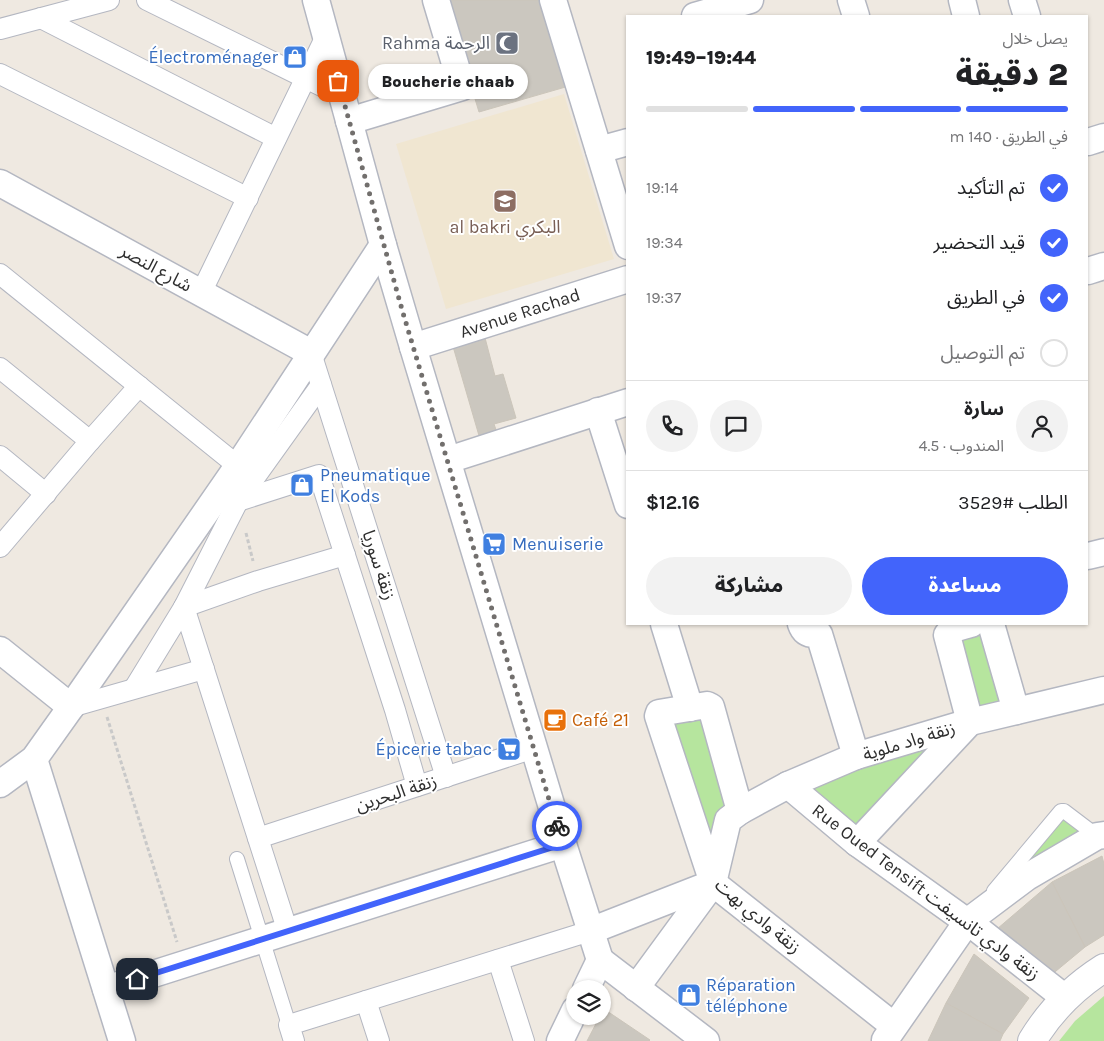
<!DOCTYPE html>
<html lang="ar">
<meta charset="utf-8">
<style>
:root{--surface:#fff;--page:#f2f2f2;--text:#202124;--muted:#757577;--line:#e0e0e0;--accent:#4264fb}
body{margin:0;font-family:Karla,"Noto Sans Arabic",sans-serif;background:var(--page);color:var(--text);direction:rtl;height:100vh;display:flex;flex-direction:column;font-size:19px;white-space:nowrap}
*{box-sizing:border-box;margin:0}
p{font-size:16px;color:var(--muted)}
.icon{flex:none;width:28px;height:28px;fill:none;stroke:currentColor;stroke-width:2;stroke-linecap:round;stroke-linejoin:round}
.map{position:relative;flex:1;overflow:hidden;direction:ltr}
.drawer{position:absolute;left:626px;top:15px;width:462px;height:610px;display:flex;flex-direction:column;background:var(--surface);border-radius:0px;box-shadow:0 1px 4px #0004;direction:rtl}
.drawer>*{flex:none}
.controls{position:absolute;left:566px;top:980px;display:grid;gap:10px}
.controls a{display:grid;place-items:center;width:45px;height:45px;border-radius:50%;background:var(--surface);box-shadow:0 1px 4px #0004;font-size:25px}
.pin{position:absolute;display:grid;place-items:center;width:42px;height:42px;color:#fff;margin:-21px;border-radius:10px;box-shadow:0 2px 8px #0006}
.courier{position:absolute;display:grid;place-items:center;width:50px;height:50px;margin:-25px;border:4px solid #4264fb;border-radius:50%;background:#fff;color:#222;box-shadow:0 1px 6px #0007}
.bubble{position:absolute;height:35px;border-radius:18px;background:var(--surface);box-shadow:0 1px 4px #0004;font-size:16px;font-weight:800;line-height:35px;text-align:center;direction:rtl}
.summary em{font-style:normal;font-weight:800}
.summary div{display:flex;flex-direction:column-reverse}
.summary{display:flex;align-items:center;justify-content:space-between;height:85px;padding:0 20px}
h1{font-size:32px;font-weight:800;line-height:38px}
.bar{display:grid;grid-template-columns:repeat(4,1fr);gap:8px 5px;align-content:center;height:60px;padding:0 20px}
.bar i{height:6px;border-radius:4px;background:var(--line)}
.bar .on{background:var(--accent)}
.bar p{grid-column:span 4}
.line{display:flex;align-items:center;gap:12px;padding:0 20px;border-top:1px solid var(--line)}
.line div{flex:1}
.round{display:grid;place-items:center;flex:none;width:52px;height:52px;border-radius:26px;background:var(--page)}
ol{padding:0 20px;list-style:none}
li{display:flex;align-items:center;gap:15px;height:55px}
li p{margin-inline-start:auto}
li .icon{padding:5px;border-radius:50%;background:var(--accent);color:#fff;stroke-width:4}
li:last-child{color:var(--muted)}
li i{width:28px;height:28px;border:2px solid var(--line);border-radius:50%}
.primary-button{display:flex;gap:10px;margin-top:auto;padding:10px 20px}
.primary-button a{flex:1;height:58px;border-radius:30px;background:var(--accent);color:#fff;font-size:20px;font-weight:800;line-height:58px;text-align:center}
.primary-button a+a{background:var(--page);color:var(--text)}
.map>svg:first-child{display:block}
</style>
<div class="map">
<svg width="1104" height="1041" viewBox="0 0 1104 1041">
<rect width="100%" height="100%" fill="#efe9e1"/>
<!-- education -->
<path fill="#f0e6d1" d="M564 94 614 259 446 309 396 144Z"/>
<!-- green -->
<g fill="#b6e59e">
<path d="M988 624 1016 711 970 722 856 833 788 785 970 722 954 629Z"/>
<path d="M709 709 733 813 713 883 661 714Z"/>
<path d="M1064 811 1097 836 1022 876 1032 846Z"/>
<path d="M1104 996V1041H1059L1075 1021Z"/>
</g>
<!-- building -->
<g fill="#cbc7bf" stroke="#cbc5ba">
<path d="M445 0H544L569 86 479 112Z"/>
<path d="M484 334 495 376 503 374 516 418 494 424 500 441 482 446 452 343Z"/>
<path d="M1102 856 1104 864V935L1085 947 1052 882Z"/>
<path d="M1052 882 1085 947 1050 976 997 929Z"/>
<path d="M974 954 1029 998 1003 1034 946 1003Z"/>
<path d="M946 1003 1003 1034 1000 1041H928Z"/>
<path d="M604 1009 650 1040 649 1041H587L600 1016H602Z"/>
</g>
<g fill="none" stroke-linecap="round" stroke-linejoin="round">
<!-- service casing -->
<g stroke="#b4b7c1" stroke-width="16">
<g id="service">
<path d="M237 859 289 1025"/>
<path d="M994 891 1061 811H1064L1097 836"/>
</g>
</g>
<!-- pedestrian casing -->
<g stroke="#b4b7c1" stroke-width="22">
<g id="pedestrian">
<path d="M147 0 342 96"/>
<path d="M41 18 276 138"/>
<path d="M0 29 109 0"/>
<path d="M0 74 248 198"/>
<path d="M0 274 238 466"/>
<path d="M201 293 326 36"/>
<path d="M311 353 446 777"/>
<path d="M0 368 90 441"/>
<path d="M0 456 46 494"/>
<path d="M238 501 319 475 395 710 417 786"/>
<path d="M0 547 90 441 139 386"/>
<path d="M184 607 288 932"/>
<path d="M184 607 258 581 345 555"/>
<path d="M135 687 184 607 238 501 321 385"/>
<path d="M71 707 204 669"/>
<path d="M258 838 534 748"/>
<path d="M498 960 524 1041"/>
<path d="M366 1001 379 1041"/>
<path d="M294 1041 289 1025 590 931"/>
</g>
</g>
<!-- minor casing -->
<g stroke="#b4b7c1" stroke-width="29">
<g id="minor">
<path d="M316 0 383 245 413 347 563 844 600 960"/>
<path d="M553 0 628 246"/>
<path d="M851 0 856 16"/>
<path d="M962 0 966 16"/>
<path d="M1022 0 1027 16"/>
<path d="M695 16 750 0"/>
<path d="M349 121 462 87 436 0"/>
<path d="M1088 142 1104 137"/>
<path d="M599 150 628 142"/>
<path d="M0 183 311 353"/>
<path d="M1088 271 1104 266"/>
<path d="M413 347 628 279"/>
<path d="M598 411 628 505"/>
<path d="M448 460 628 402"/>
<path d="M1088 556 1104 552"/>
<path d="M664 624 690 708"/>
<path d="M801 624C804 633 810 635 819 634L856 756"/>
<path d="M991 624 1016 711"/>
<path d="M0 650 71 707"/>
<path d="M34 759 122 1041"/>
<path d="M0 784 34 759 71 707 238 466 383 245"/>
<path d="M788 785 857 843 980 931 1065 998"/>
<path d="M740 811 711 707 707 705 659 713 658 716 713 883 894 1026"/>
<path d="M857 843 970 722 947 635C952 628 963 626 971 624"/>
<path d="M590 931 713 883"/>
<path d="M600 960 706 1041"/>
<path d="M636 988 713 883 728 820 740 811 788 785 856 756 970 722 1104 690"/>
<path d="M106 989 563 844"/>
<path d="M586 989 600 960"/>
<path d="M885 1040 967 922 1027 877 1097 836 1104 835"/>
<path d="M560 1041 575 1010"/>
</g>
</g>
<!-- tertiary casing -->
<g stroke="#b4b7c1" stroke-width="30">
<path id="tertiary" d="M1032 1041C1050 1011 1074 987 1104 968"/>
</g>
<!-- path -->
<g stroke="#c9c9c9" stroke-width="3" stroke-dasharray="4 2.5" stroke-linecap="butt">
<path d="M246 533 253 561"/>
<path d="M107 717 177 942"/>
</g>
<!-- service -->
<use href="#service" stroke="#fff" stroke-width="14"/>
<!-- pedestrian -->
<use href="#pedestrian" stroke="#fff" stroke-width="20"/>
<!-- minor -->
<use href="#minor" stroke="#fff" stroke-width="26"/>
<!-- tertiary -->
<use href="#tertiary" stroke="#fff" stroke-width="28"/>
</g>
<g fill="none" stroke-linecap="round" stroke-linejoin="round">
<!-- done -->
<path stroke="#726f6d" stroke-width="5" stroke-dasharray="0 9" d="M338 81 403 313 557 826"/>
<!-- route -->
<path stroke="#4264fb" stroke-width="6" d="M137 979 563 844 557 826"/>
</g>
<!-- icons -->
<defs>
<g id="mosque-square" transform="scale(1.25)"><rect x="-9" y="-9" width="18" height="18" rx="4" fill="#6b7280" stroke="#fff"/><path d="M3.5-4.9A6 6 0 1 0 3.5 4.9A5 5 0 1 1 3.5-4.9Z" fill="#fff"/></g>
<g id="shop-square" transform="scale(1.25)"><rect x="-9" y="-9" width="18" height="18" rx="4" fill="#3f7fe0" stroke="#fff"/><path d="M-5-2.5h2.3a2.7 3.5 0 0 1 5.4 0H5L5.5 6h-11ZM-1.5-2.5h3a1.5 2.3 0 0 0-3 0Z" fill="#fff"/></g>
<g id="school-square" transform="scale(1.25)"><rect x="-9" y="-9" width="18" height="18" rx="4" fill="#8d6e63" stroke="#fff"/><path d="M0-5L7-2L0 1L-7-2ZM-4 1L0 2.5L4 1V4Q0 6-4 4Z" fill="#fff"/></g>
<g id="supermarket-square" transform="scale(1.25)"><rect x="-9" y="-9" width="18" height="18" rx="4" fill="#3f7fe0" stroke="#fff"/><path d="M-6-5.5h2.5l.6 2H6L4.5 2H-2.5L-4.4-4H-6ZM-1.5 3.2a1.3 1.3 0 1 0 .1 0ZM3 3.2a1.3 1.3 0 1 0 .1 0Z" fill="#fff"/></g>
<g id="cafe-square" transform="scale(1.25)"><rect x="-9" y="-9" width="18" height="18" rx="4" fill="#e8710a" stroke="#fff"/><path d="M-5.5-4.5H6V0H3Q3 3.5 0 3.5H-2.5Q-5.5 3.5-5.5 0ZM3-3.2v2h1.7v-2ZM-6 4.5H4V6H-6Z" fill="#fff"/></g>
</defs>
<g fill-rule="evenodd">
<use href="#mosque-square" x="507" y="43"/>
<use href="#shop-square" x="295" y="57"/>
<use href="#school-square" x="505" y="201"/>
<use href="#shop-square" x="302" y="485"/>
<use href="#supermarket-square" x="494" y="544"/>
<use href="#cafe-square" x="555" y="720"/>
<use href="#supermarket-square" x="509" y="749"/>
<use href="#shop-square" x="689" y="995"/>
</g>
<g text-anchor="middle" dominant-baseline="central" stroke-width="4" stroke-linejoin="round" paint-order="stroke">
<!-- worship labels -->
<g font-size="18" fill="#5b616d" stroke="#fff" text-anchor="end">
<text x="490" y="43">Rahma الرحمة</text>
</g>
<!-- shop labels -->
<g font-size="18" fill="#366cbe" stroke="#fff" text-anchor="start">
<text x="278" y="57" text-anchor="end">Électroménager</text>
<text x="320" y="475">Pneumatique<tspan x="320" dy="21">El Kods</tspan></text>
<text x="512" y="544">Menuiserie</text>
<text x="492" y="749" text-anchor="end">Épicerie tabac</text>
<text x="706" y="985">Réparation<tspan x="706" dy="21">téléphone</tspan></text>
</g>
<!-- education labels -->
<g font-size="18" fill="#785e54" stroke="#fff">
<text x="505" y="227">al bakri البكري</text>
</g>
<!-- street labels -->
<g font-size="18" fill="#2e2e2e" stroke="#fff">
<text transform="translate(156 268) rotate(29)">شارع النصر</text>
<text transform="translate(520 313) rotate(-18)">Avenue Rachad</text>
<text transform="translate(379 565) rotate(72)">زنقة سوريا</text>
<text transform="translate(909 741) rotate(-17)">زنقة واد ملوية</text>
<text transform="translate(396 793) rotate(-18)">زنقة البحرين</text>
<text transform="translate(926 892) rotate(37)">Rue Oued Tensift زنقة وادي تانسيفت</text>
<text transform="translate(758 916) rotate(40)">زنقة وادي بهت</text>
</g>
<!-- food labels -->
<g font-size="18" fill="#c56008" stroke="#fff" text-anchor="start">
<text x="572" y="720">Café 21</text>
</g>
</g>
</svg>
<div class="controls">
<a><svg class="icon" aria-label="layers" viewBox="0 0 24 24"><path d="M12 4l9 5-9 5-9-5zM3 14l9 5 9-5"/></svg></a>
</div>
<div class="pin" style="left:338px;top:81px;background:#ea580c"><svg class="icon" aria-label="bag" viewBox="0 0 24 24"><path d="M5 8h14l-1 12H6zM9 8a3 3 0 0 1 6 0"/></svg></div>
<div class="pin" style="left:137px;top:979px;background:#1f2937"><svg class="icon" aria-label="home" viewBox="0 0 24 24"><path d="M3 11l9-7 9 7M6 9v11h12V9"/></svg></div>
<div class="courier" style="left:557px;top:826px"><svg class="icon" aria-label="bike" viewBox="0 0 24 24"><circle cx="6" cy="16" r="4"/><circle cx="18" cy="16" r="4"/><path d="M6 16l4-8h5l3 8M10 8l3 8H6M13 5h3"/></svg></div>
<div class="bubble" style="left:368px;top:64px;width:160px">Boucherie chaab</div>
<section class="drawer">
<div class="summary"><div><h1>2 دقيقة</h1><p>يصل خلال</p></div><em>19:44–19:49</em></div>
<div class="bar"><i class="on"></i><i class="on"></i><i class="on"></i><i></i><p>في الطريق · 140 m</p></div>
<ol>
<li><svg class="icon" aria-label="check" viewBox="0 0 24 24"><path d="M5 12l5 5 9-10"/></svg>تم التأكيد<p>19:14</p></li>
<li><svg class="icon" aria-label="check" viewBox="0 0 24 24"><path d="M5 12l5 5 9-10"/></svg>قيد التحضير<p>19:34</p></li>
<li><svg class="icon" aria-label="check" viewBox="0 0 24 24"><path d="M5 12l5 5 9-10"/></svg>في الطريق<p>19:37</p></li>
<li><i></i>تم التوصيل</li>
</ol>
<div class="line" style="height:90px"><a class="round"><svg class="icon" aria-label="person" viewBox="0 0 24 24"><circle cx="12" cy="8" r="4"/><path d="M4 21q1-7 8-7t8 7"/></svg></a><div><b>سارة</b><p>المندوب · 4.5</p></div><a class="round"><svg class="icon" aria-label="chat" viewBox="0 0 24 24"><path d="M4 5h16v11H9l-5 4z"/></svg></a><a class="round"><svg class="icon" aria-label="phone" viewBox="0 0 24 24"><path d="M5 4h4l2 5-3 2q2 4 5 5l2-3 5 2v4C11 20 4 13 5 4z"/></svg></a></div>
<div class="line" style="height:65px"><div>الطلب #3529</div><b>$12.16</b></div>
<div class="primary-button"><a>مساعدة</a><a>مشاركة</a></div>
</section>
</div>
